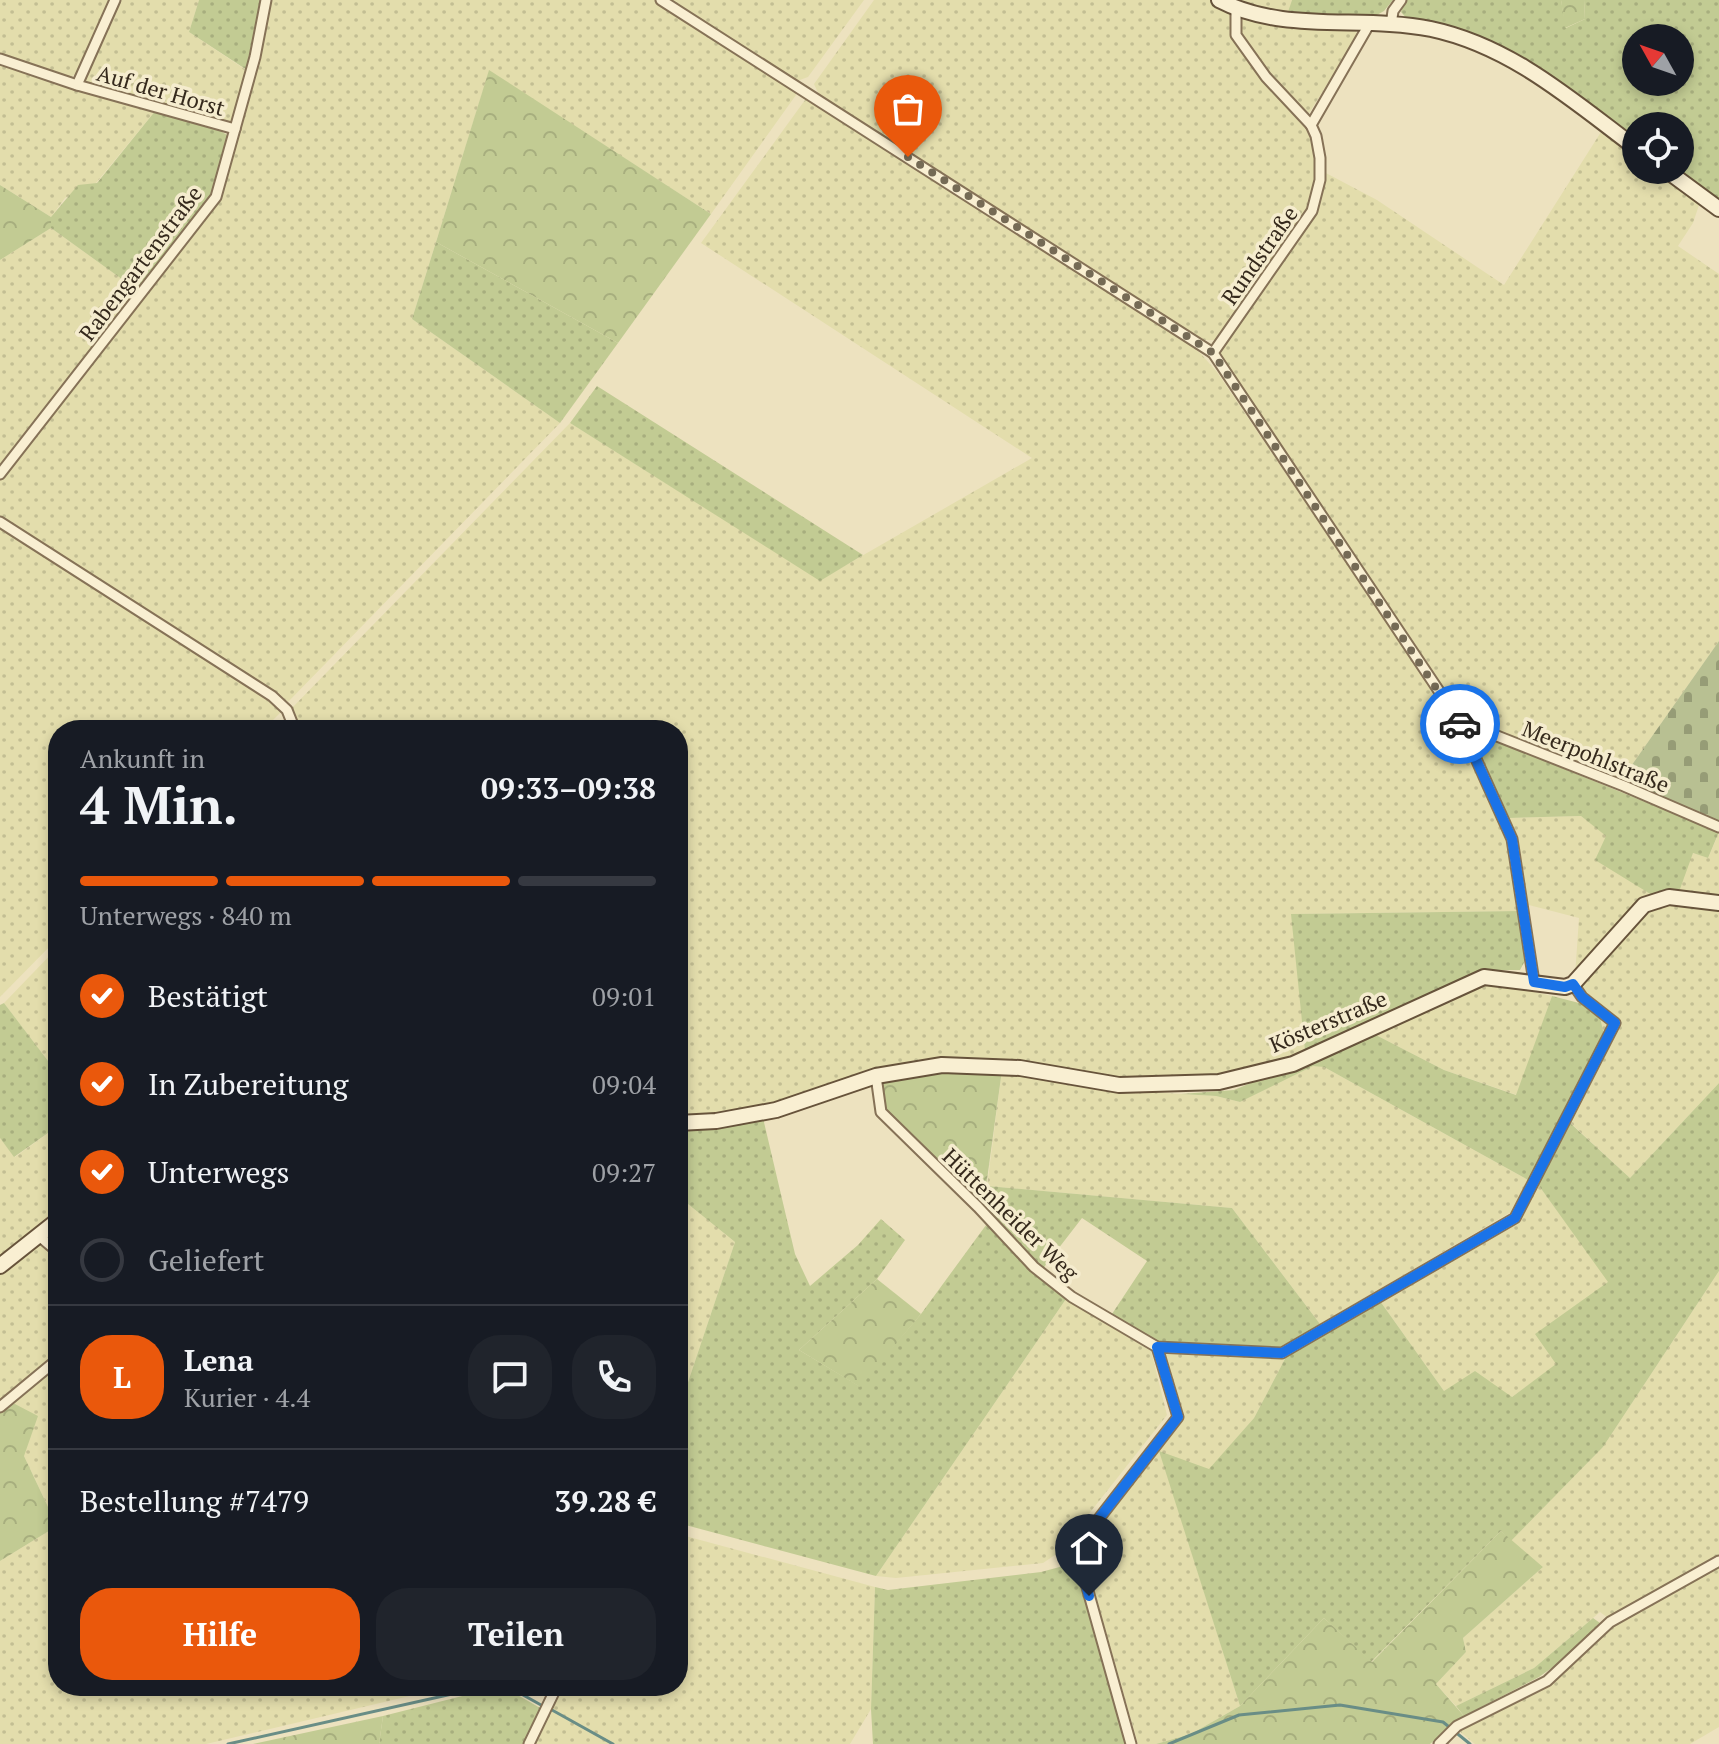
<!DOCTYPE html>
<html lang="de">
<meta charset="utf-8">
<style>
:root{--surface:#171b24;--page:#20242c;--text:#f1f3f6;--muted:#9ea1a6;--line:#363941;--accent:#ea580c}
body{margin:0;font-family:"PT Serif",serif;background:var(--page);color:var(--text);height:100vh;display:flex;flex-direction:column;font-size:30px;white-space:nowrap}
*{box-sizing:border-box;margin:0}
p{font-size:26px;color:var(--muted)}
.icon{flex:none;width:44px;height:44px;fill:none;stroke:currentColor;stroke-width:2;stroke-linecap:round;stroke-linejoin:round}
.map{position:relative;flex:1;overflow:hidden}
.side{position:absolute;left:48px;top:720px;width:640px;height:976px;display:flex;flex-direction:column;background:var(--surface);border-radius:32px;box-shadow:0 4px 12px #0003}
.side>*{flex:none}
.needle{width:52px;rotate:310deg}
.tools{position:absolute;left:1622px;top:24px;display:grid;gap:16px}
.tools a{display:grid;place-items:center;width:72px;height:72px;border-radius:50%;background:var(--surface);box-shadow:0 4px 12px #0003;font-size:40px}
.pin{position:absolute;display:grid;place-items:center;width:68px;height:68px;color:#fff;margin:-82px -34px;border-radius:50% 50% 50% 0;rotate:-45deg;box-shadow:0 0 8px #0007}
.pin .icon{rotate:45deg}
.courier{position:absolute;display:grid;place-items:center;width:80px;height:80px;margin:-40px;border:6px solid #1a73e8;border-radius:50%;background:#fff;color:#222;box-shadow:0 2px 10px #0007}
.head em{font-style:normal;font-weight:700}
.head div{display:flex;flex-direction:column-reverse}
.head{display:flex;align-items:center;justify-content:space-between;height:136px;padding:0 32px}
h1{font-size:52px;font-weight:700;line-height:60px}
.bar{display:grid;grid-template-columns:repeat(4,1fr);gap:12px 8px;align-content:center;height:96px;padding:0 32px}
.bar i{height:10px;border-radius:6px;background:var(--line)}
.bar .selected{background:var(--accent)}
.bar p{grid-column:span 4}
.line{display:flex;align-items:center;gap:20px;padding:0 32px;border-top:2px solid var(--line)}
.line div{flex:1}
.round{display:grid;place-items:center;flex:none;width:84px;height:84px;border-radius:32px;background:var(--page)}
ol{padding:0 32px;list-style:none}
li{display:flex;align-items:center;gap:24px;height:88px}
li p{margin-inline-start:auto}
li .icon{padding:8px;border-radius:50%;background:var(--accent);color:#fff;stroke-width:4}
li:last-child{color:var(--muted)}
li i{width:44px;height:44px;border:4px solid var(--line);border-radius:50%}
.cta{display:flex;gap:16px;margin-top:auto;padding:16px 32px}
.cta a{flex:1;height:92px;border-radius:32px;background:var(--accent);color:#fff;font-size:32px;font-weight:700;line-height:92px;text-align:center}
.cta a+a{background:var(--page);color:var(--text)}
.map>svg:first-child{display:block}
</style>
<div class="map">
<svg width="1719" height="1744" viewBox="0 0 1719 1744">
<defs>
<pattern id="farmland-dots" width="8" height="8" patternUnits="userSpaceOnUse" patternTransform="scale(2)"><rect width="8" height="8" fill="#e3ddac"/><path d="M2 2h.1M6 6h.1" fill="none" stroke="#c3be93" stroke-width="1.8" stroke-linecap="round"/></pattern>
<pattern id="grass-dots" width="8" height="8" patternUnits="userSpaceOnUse" patternTransform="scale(2)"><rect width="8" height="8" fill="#c2cb93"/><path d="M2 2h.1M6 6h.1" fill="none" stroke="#a7ae7e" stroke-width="1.8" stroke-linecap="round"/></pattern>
<pattern id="forest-crowns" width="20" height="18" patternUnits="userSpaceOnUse" patternTransform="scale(2)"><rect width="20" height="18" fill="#c2cb93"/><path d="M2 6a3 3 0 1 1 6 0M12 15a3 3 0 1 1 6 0" fill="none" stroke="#a7ae7e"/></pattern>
<pattern id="cemetery-stones" width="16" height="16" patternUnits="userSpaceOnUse" patternTransform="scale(2)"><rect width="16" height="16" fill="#b8c092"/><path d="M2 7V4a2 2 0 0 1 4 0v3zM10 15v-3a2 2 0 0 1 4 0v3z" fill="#969c76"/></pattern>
</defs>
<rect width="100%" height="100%" fill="#ede2bf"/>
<!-- farmland -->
<g fill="url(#farmland-dots)">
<path d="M0 0H112L81 71 70 77 0 54Z"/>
<path d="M119 0H199L189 32 246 70 264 0H864L808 77 797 81 675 4 670 10 795 89 796 95 711 214 489 71 412 319 560 423 288 702 276 692 0 518V478L218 198 236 134 156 110 96 183 65 198 51 217 0 185V62L81 89Z"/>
<path d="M874 0H1292L1285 28 1356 30 1357 36 1303 123 1315 149 1316 175 1306 210 1216 340H1200L819 95 814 84Z"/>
<path d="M810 99 1181 336 1201 354 1217 372 1456 725 1509 839 1519 911 1292 914 1305 1051 1223 1077 1122 1079 1023 1063 937 1059 878 1067 774 1104 717 1115 678 1117V730H298L290 710 570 423 820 580 1032 458 701 243 805 100Z"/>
<path d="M1601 132 1636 156V170H1655L1700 202 1693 223 1678 246 1719 274V641L1622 779 1473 722 1455 707 1221 362 1220 349 1317 209 1324 172 1377 200 1504 285Z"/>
<path d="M51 228 137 290 0 464V260Z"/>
<path d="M0 526 272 700 282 711 263 730H58V938L0 997Z"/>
<path d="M1581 816 1607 836 1652 895 1666 889 1693 853 1708 858 1719 833V1083L1630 1178 1563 1116 1604 1035 1600 1017 1583 1004 1575 976 1579 918 1525 904 1509 818Z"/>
<path d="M58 947V1074L4 1003Z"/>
<path d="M1485 981 1552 996 1517 1095 1444 1070 1372 1033 1432 1010Z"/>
<path d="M1313 1065 1324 1067 1530 1181 1511 1212 1320 1324 1232 1208 987 1186 1002 1070 1114 1090 1216 1096 1240 1102Z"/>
<path d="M58 1126V1211L34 1228 0 1258V1138L15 1157Z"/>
<path d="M1537 1183 1609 1282 1536 1334 1557 1364 1512 1397 1444 1391 1380 1301 1518 1221Z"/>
<path d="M678 1196 735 1242 678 1412Z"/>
<path d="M35 1244H41L58 1258V1354L0 1401V1272Z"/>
<path d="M1719 1271V1555L1608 1618 1600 1612 1534 1668 1456 1706 1436 1684 1466 1652 1463 1638 1543 1567 1511 1541 1603 1447Z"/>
<path d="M1066 1299 1151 1351 1167 1415 1058 1553 1043 1563 896 1578 876 1576Z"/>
<path d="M1160 1350 1287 1355 1254 1418 1209 1470 1160 1452 1240 1706 1191 1734 1156 1744H1138L1084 1555 1087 1539 1159 1452 1180 1419Z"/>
<path d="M58 1364V1686H452L206 1744H0V1561L57 1526 24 1456 13 1403Z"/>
<path d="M678 1534 875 1587 871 1709 850 1744H536L563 1686H678Z"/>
<path d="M1719 1567V1727L1690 1744H1475L1458 1730 1547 1684 1612 1625Z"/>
</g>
<!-- grass -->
<g fill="url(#grass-dots)" fill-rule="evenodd">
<path d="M199 0H264L247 70 189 32Z"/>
<path d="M1292 0H1393L1384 11 1375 16 1288 12Z"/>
<path d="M1405 0H1561L1566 28 1585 19 1584 0H1719V200L1679 170 1680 126H1636V138L1534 64 1505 47 1460 30 1409 21 1401 12ZM1636 38H1680V82H1636Z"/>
<path d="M156 110 219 130 227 135 226 150 209 199 137 290 51 228V217L78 185 97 183Z"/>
<path d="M436 242 618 343 560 423 412 319Z"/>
<path d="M597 386 863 555 820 581 570 423Z"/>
<path d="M1476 733 1719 832 1708 858 1693 853 1680 889H1666L1652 895 1595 860 1606 836 1581 816 1509 818 1472 740Z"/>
<path d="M1519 911 1526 959 1520 970H1483L1305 1051 1291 914Z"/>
<path d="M1552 996 1583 1004 1600 1017 1604 1035 1530 1181 1324 1067 1313 1066 1240 1102 1216 1096 1181 1094 1234 1090 1372 1033 1444 1070 1516 1095Z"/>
<path d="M4 1003 58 1074V1126L14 1157 0 1138V1005Z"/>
<path d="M1719 1083V1271L1603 1447 1511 1541 1501 1531 1371 1662 1324 1618 1240 1706 1159 1451 1209 1469 1254 1418 1287 1355 1380 1301 1444 1391 1475 1371 1512 1397 1556 1364 1535 1334 1608 1282 1537 1183 1569 1122 1630 1178Z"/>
<path d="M763 1118 795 1254 810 1286 858 1245 881 1219 905 1240 877 1279 799 1350 859 1386 921 1314 989 1221 1030 1269 1066 1299 876 1576 678 1523V1412L735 1242 678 1196V1127Z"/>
<path d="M987 1186 1232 1208 1320 1324 1281 1350 1159 1342 1110 1317 1147 1261 1082 1218 1041 1271 983 1209Z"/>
<path d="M1067 1565 1076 1567 1128 1744H873L871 1709 875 1587 888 1590 1041 1572Z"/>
<path d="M1593 1618 1600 1623 1564 1659 1539 1677 1464 1716 1456 1706 1534 1668Z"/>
<path d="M502 1686 542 1709 526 1744H379L383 1716Z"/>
</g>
<!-- forest -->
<g fill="url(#forest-crowns)">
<path d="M1561 0H1584L1585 19 1565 28Z"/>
<path d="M489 70 711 214 618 343 436 242Z"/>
<path d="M0 185 51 217V228L0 260Z"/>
<path d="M942 1067 1002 1070 983 1209 883 1111 879 1078Z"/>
<path d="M877 1279 921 1314 860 1387 799 1350Z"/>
<path d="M7 1396 13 1403 38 1416 24 1456 57 1526 0 1561V1401Z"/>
<path d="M1501 1531 1543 1567 1463 1638 1466 1652 1436 1684 1464 1716 1430 1744H1156L1191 1734 1240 1706 1324 1618 1372 1662Z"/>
<path d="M383 1716 379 1744H253Z"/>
</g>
<!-- cemetery -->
<path fill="url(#cemetery-stones)" d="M1719 641V821L1622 779Z"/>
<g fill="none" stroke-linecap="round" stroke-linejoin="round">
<!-- stream -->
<g stroke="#698d86" stroke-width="3">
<path d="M507 1686 541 1705"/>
<path d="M552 1710 613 1744"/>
<path d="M228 1744 488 1686"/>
<path d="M1169 1744 1239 1715 1340 1705 1443 1722 1470 1744"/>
</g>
<!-- street casing -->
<g stroke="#867257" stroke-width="13">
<g id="street">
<path d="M661 0 1213 353 1459 721 1512 839 1534 982"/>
<path d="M1236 9V35L1266 77 1311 125"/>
<path d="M1391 25 1393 11 1401 0"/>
<path d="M0 59 77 85 235 129"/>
<path d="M77 85 115 0"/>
<path d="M1213 353 1312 211 1320 180V158L1316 136 1311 125 1367 28V24"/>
<path d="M0 474 216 197 255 57 266 0"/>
<path d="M0 522 272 696 287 710 295 730"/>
<path d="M1459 721 1624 786 1719 827"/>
<path d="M876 1076 881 1112 978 1207 1034 1267 1072 1297 1157 1347 1282 1353 1515 1218 1615 1023 1582 997 1573 984"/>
<path d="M38 1235 58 1252"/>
<path d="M0 1407 58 1359"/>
<path d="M529 1744 557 1686"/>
<path d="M1131 1744 1076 1548 1178 1417 1157 1347"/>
<path d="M1439 1744 1457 1726 1547 1681 1610 1622 1719 1561"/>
</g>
</g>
<!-- secondary casing -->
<g stroke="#67533b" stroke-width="18">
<g id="secondary">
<path d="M1219 0C1284 34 1361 15 1431 29 1511 46 1572 100 1636 148"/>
<path d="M1666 170 1719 209"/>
<path d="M678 1123 716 1121 776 1110 876 1076 942 1065 1020 1068 1119 1085 1219 1082 1293 1064 1484 977 1565 987 1573 984 1644 905 1669 897 1719 903"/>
<path d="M0 1266 58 1220"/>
</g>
</g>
<!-- street -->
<use href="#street" stroke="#f9efd2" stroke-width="9"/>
<!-- secondary -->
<use href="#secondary" stroke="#f9efd2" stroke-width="14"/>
</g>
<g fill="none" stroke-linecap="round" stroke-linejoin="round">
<!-- done -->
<path stroke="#756a55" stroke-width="8" stroke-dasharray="0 14.4" d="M908 157 1213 353 1460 724"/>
<!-- route -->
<path stroke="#1a73e8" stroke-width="10" d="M1089 1596 1076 1548 1178 1417 1157 1347 1282 1353 1515 1218 1615 1023 1582 997 1573 984 1565 987 1534 982 1512 839 1460 724"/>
</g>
<g text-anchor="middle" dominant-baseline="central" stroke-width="7" stroke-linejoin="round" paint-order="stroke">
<!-- street labels -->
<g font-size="22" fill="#35291c" stroke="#f5ecce">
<text transform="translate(161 90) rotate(16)">Auf der Horst</text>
<text transform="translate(1259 255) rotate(-55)">Rundstraße</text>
<text transform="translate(140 263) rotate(-53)">Rabengartenstraße</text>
<text transform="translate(1596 756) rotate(22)">Meerpohlstraße</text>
<text transform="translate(1328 1021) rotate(-23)">Kösterstraße</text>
<text transform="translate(1011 1214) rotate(44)">Hüttenheider Weg</text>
</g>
</g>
</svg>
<div class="tools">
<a><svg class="needle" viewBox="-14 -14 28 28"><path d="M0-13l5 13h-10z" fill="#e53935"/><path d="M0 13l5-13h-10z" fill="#9ea1a6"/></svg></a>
<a><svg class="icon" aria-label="locate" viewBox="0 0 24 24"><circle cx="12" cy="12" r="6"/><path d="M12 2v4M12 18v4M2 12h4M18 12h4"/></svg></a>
</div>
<div class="pin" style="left:908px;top:157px;background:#ea580c"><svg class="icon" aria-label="bag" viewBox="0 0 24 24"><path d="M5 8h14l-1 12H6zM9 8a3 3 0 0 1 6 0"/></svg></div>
<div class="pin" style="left:1089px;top:1596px;background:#1f2937"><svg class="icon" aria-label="home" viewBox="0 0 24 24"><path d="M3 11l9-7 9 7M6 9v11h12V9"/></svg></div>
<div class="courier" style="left:1460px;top:724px"><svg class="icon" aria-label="car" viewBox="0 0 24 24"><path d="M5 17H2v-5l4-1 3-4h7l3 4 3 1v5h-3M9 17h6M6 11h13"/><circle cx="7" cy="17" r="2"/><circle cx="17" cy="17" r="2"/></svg></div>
<section class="side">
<div class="head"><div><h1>4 Min.</h1><p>Ankunft in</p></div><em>09:33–09:38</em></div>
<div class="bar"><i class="selected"></i><i class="selected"></i><i class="selected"></i><i></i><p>Unterwegs · 840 m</p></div>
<ol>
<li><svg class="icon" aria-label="check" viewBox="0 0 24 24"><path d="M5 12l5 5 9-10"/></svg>Bestätigt<p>09:01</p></li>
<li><svg class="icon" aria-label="check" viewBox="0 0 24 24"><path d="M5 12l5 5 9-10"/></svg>In Zubereitung<p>09:04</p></li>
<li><svg class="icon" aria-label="check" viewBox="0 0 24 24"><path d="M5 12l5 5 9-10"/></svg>Unterwegs<p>09:27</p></li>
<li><i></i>Geliefert</li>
</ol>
<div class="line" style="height:144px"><b class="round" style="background:var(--accent);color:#fff">L</b><div><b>Lena</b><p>Kurier · 4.4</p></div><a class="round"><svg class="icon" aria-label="chat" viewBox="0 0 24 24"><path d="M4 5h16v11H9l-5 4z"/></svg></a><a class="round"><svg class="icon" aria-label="phone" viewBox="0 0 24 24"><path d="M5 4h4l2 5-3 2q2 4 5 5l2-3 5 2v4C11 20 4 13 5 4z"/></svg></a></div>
<div class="line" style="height:104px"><div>Bestellung #7479</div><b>39.28 €</b></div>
<div class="cta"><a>Hilfe</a><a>Teilen</a></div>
</section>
</div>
